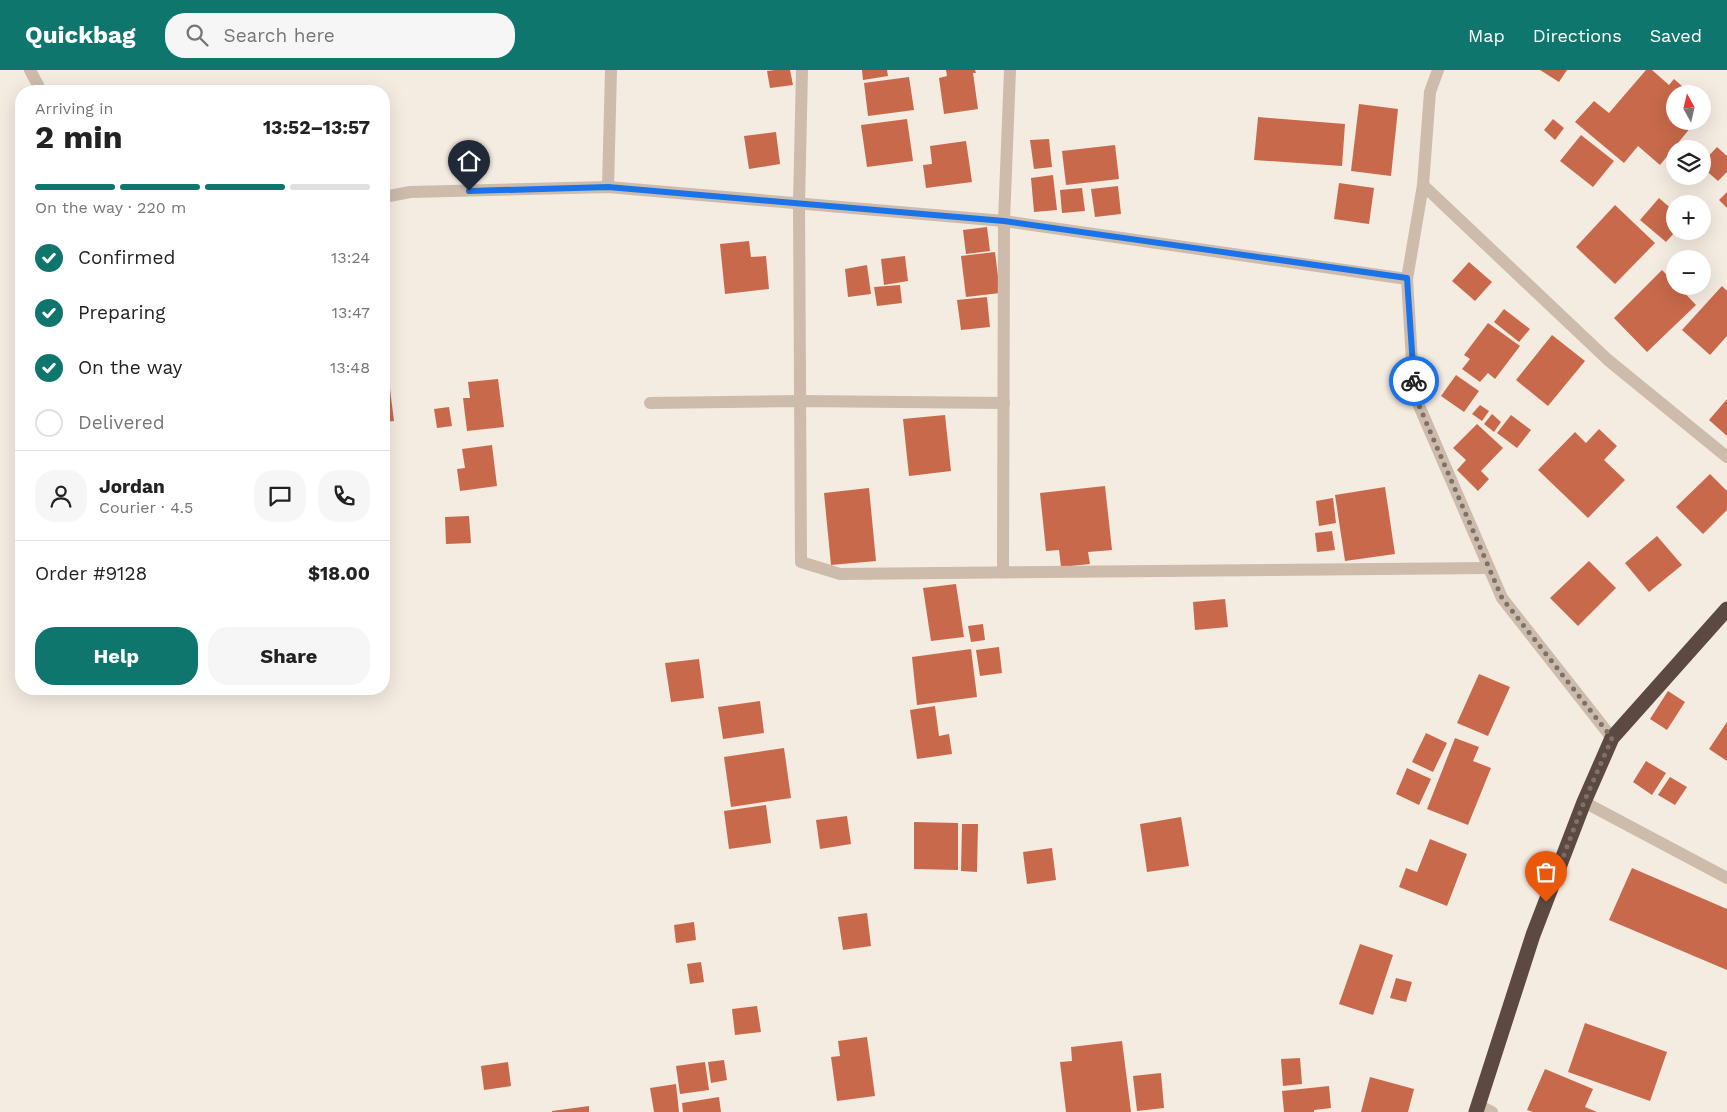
<!DOCTYPE html>
<meta charset="utf-8">
<style>
:root{--surface:#fff;--page:#f6f6f6;--text:#222;--muted:#767676;--line:#e0e0e0;--accent:#0f766e}
body{margin:0;font-family:"Work Sans",sans-serif;background:var(--page);color:var(--text);height:100vh;display:flex;flex-direction:column;font-size:19px;white-space:nowrap}
*{box-sizing:border-box;margin:0}
p{font-size:16px;color:var(--muted)}
.icon{flex:none;width:28px;height:28px;fill:none;stroke:currentColor;stroke-width:2;stroke-linecap:round;stroke-linejoin:round}
.map{position:relative;flex:1;overflow:hidden}
.sheet{position:absolute;left:15px;top:15px;width:375px;height:610px;display:flex;flex-direction:column;background:var(--surface);border-radius:20px;box-shadow:0 5px 20px #0002}
.sheet>*{flex:none}
.needle{width:32px;rotate:352deg}
.controls{position:absolute;left:1666px;top:15px;display:grid;gap:10px}
.controls a{display:grid;place-items:center;width:45px;height:45px;border-radius:50%;background:var(--surface);box-shadow:0 5px 20px #0002;font-size:25px}
.pin{position:absolute;display:grid;place-items:center;width:42px;height:42px;color:#fff;margin:-51px -21px;border-radius:50% 50% 50% 0;rotate:-45deg;box-shadow:0 0 5px #0007}
.pin .icon{rotate:45deg}
.courier{position:absolute;display:grid;place-items:center;width:50px;height:50px;margin:-25px;border:4px solid #1a73e8;border-radius:50%;background:#fff;color:#222;box-shadow:0 1px 6px #0007}
.overview em{font-style:normal;font-weight:700}
.overview div{display:flex;flex-direction:column-reverse}
.overview{display:flex;align-items:center;justify-content:space-between;height:85px;padding:0 20px}
h1{font-size:32px;font-weight:700;line-height:38px}
.bar{display:grid;grid-template-columns:repeat(4,1fr);gap:8px 5px;align-content:center;height:60px;padding:0 20px}
.bar i{height:6px;border-radius:4px;background:var(--line)}
.bar .active{background:var(--accent)}
.bar p{grid-column:span 4}
.line{display:flex;align-items:center;gap:12px;padding:0 20px;border-top:1px solid var(--line)}
.line div{flex:1}
.round{display:grid;place-items:center;flex:none;width:52px;height:52px;border-radius:20px;background:var(--page)}
ol{padding:0 20px;list-style:none}
li{display:flex;align-items:center;gap:15px;height:55px}
li p{margin-inline-start:auto}
li .icon{padding:5px;border-radius:50%;background:var(--accent);color:#fff;stroke-width:4}
li:last-child{color:var(--muted)}
li i{width:28px;height:28px;border:2px solid var(--line);border-radius:50%}
.primary-button{display:flex;gap:10px;margin-top:auto;padding:10px 20px}
.primary-button a{flex:1;height:58px;border-radius:20px;background:var(--accent);color:#fff;font-size:20px;font-weight:700;line-height:58px;text-align:center}
.primary-button a+a{background:var(--page);color:var(--text)}
header{display:flex;align-items:center;gap:30px;box-sizing:border-box;height:70px;padding:0 25px;background:var(--accent);color:#fff}
header strong{font-size:24px}
nav{display:flex;gap:28px;margin-inline-start:auto;font-size:18px}
.search{width:350px;height:45px;background:var(--page);display:flex;align-items:center;gap:12px;box-sizing:border-box;padding:0 18px;border-radius:20px;color:var(--muted);font-size:19px}
.map>svg:first-child{display:block}
</style>
<header>
<strong>Quickbag</strong>
<div class="search"><svg class="icon" aria-label="search" viewBox="0 0 24 24"><circle cx="10" cy="10" r="6"/><path d="M15 15l6 6"/></svg>Search here</div>
<nav><a>Map</a><a>Directions</a><a>Saved</a></nav>
</header>
<div class="map">
<svg width="1727" height="1042" viewBox="0 0 1727 1042">
<rect width="100%" height="100%" fill="#f4ebe1"/>
<!-- building -->
<g fill="#c8694b">
<path d="M775 0H790L793 15 770 18 767 1Z"/>
<path d="M862 0H887L888 6 863 10Z"/>
<path d="M946 0H975L976 3H973L978 39 944 44 939 8 947 6Z"/>
<path d="M1540 0H1567L1559 12Z"/>
<path d="M1646 0H1652L1669 15 1674 9 1691 24H1675V51H1696L1660 95 1638 76 1624 93 1575 52 1594 31 1609 43Z"/>
<path d="M909 7 914 40 868 46 864 13Z"/>
<path d="M1359 34 1398 39 1391 106 1351 101Z"/>
<path d="M1258 47 1345 54 1342 96 1254 90Z"/>
<path d="M907 49 913 91 867 97 861 55Z"/>
<path d="M1553 49 1564 58 1555 70 1544 60Z"/>
<path d="M776 62 780 94 749 99 744 66Z"/>
<path d="M1581 65 1614 91 1593 117 1560 91Z"/>
<path d="M1049 69 1052 97 1034 99 1030 70Z"/>
<path d="M966 71 972 112 926 118 923 95 932 94 930 76Z"/>
<path d="M1115 75 1119 109 1066 115 1062 81Z"/>
<path d="M1717 77 1727 86V102L1718 111 1702 97V93Z"/>
<path d="M1053 105 1057 140 1034 142 1031 108Z"/>
<path d="M1339 113 1374 118 1369 154 1334 149Z"/>
<path d="M1118 116 1121 144 1095 147 1091 119Z"/>
<path d="M1082 118 1085 141 1062 143 1060 120Z"/>
<path d="M1727 122V138L1719 130Z"/>
<path d="M1659 128 1675 142V162L1666 172 1640 150Z"/>
<path d="M1615 135 1655 173 1615 214 1576 177Z"/>
<path d="M987 157 990 181 966 184 963 160Z"/>
<path d="M749 171 751 187 766 186 769 219 725 224 720 174Z"/>
<path d="M995 182 1000 223 966 227 961 186Z"/>
<path d="M905 186 908 211 884 215 881 189Z"/>
<path d="M1469 192 1492 212 1475 231 1452 211Z"/>
<path d="M867 195 871 224 848 227 845 199Z"/>
<path d="M1662 200 1675 213V216H1678L1696 235 1647 282 1614 248Z"/>
<path d="M900 215 902 233 877 236 874 217Z"/>
<path d="M1722 216 1727 221V266L1710 285 1682 260Z"/>
<path d="M987 227 990 257 961 260 957 230Z"/>
<path d="M1504 239 1530 259 1519 272 1494 252Z"/>
<path d="M1488 253 1520 276 1495 309 1488 303 1480 312 1462 299 1470 289 1464 285Z"/>
<path d="M1552 265 1585 291 1548 336 1516 310Z"/>
<path d="M388 303 394 351 384 352V304Z"/>
<path d="M1456 305 1479 321 1464 342 1441 326Z"/>
<path d="M498 309 504 357 467 361 463 328H470L468 312Z"/>
<path d="M1727 329V366L1709 350Z"/>
<path d="M1480 335 1489 341 1482 351 1472 344Z"/>
<path d="M449 337 452 356 437 358 434 339Z"/>
<path d="M1492 344 1501 352 1494 362 1484 354Z"/>
<path d="M945 345 951 401 909 406 903 349Z"/>
<path d="M1511 345 1531 360 1517 378 1497 363Z"/>
<path d="M1477 354 1503 378 1481 401 1489 409 1478 421 1457 400 1466 390 1453 378Z"/>
<path d="M1599 359 1617 376 1604 390 1625 410 1588 448 1538 400 1575 362 1586 373Z"/>
<path d="M492 375 497 416 460 421 457 399 465 398 462 379Z"/>
<path d="M1710 404 1727 421V440L1703 464 1676 437Z"/>
<path d="M1105 416 1112 480 1088 482 1090 494 1061 497 1059 480 1046 481 1040 423Z"/>
<path d="M1385 417 1395 484 1345 491 1335 425Z"/>
<path d="M869 418 876 491 831 495 824 423Z"/>
<path d="M1333 428 1336 453 1319 456 1316 431Z"/>
<path d="M469 446 471 473 446 474 445 447Z"/>
<path d="M1332 461 1335 480 1317 482 1315 463Z"/>
<path d="M1657 466 1682 495 1649 522 1625 493Z"/>
<path d="M1589 491 1616 518 1578 556 1550 528Z"/>
<path d="M956 514 964 567 931 571 923 518Z"/>
<path d="M1225 529 1228 557 1195 560 1193 532Z"/>
<path d="M983 554 985 570 971 572 968 556Z"/>
<path d="M999 577 1002 603 980 606 976 580Z"/>
<path d="M971 579 977 627 917 635 912 587Z"/>
<path d="M699 589 704 628 671 632 665 593Z"/>
<path d="M1479 604 1510 617 1488 666 1457 653Z"/>
<path d="M1668 621 1685 632 1667 660 1650 649Z"/>
<path d="M760 631 764 663 723 669 718 637Z"/>
<path d="M935 636 939 666 949 664 952 684 917 689 910 640Z"/>
<path d="M1727 652V691L1709 679Z"/>
<path d="M1426 663 1447 673 1433 702 1412 692Z"/>
<path d="M1455 668 1479 677 1473 691 1491 698 1468 755 1427 739Z"/>
<path d="M784 678 791 728 731 737 724 687Z"/>
<path d="M1646 691 1666 703 1652 725 1633 712Z"/>
<path d="M1407 698 1431 709 1419 735 1396 724Z"/>
<path d="M1670 707 1687 717 1675 735 1658 725Z"/>
<path d="M766 735 771 773 729 779 724 741Z"/>
<path d="M847 746 851 774 820 779 816 750Z"/>
<path d="M1181 747 1189 796 1147 802 1140 754Z"/>
<path d="M914 752 958 753V800L914 799Z"/>
<path d="M962 754H978L977 802 961 801Z"/>
<path d="M1430 769 1467 784 1447 836 1399 817 1406 798 1417 802Z"/>
<path d="M1052 778 1056 810 1027 814 1023 782Z"/>
<path d="M1632 798 1727 839V900L1609 850Z"/>
<path d="M867 843 871 876 843 880 838 847Z"/>
<path d="M694 852 696 870 676 873 674 855Z"/>
<path d="M1360 874 1393 885 1373 945 1339 934Z"/>
<path d="M701 892 704 912 690 914 687 894Z"/>
<path d="M1396 908 1412 912 1406 932 1390 928Z"/>
<path d="M757 936 761 962 735 965 732 939Z"/>
<path d="M1585 953 1667 982 1650 1031 1568 1002Z"/>
<path d="M867 967 875 1026 837 1031 831 987 840 986 838 971Z"/>
<path d="M1122 971 1131 1042H1066L1060 992 1072 991 1071 977Z"/>
<path d="M1300 988 1302 1014 1283 1016 1281 989Z"/>
<path d="M724 990 727 1010 711 1013 708 992Z"/>
<path d="M508 992 511 1016 484 1020 481 996Z"/>
<path d="M705 992 709 1020 680 1024 676 996Z"/>
<path d="M1545 999 1593 1019 1585 1037 1597 1042H1533L1527 1040Z"/>
<path d="M1161 1003 1164 1038 1137 1041 1133 1006Z"/>
<path d="M1370 1007 1414 1019 1408 1042H1361Z"/>
<path d="M676 1014 679 1042H654L650 1018Z"/>
<path d="M1329 1016 1331 1038 1314 1040V1042H1284L1282 1021Z"/>
<path d="M719 1027 721 1042H683L682 1033Z"/>
<path d="M589 1036V1042H552V1041Z"/>
</g>
<g fill="none" stroke-linecap="round" stroke-linejoin="round">
<!-- street -->
<g stroke="#cdbbac" stroke-width="12">
<path d="M30 0 41 21"/>
<path d="M802 0 799 133 801 492 840 504 1489 498"/>
<path d="M1438 0 1430 22 1423 115 1407 209 1414 324 1502 528 1612 668"/>
<path d="M1423 115 1608 290 1727 387"/>
<path d="M608 117 611 0"/>
<path d="M384 127 410 122 608 117 1004 151 1407 209"/>
<path d="M650 333 800 331 1004 333"/>
<path d="M1003 502 1004 151 1010 0"/>
<path d="M1584 732 1727 808"/>
<path d="M1478 1035 1492 1042"/>
</g>
<!-- highway -->
<path stroke="#5c4a42" stroke-width="15" d="M1476 1042 1533 865 1584 732 1612 668 1727 539"/>
</g>
<g fill="none" stroke-linecap="round" stroke-linejoin="round">
<!-- done -->
<path stroke="#7c716b" stroke-width="5" stroke-dasharray="0 9" d="M1414 311V324L1502 528 1612 668 1584 732 1546 832"/>
<!-- route -->
<path stroke="#1a73e8" stroke-width="6" d="M469 121 608 117 1004 151 1407 208 1414 311"/>
</g>
</svg>
<div class="controls">
<a><svg class="needle" viewBox="-14 -14 28 28"><path d="M0-13l5 13h-10z" fill="#e53935"/><path d="M0 13l5-13h-10z" fill="#767676"/></svg></a>
<a><svg class="icon" aria-label="layers" viewBox="0 0 24 24"><path d="M12 4l9 5-9 5-9-5zM3 14l9 5 9-5"/></svg></a>
<a>+</a>
<a>−</a>
</div>
<div class="pin" style="left:1546px;top:832px;background:#ea580c"><svg class="icon" aria-label="bag" viewBox="0 0 24 24"><path d="M5 8h14l-1 12H6zM9 8a3 3 0 0 1 6 0"/></svg></div>
<div class="pin" style="left:469px;top:121px;background:#1f2937"><svg class="icon" aria-label="home" viewBox="0 0 24 24"><path d="M3 11l9-7 9 7M6 9v11h12V9"/></svg></div>
<div class="courier" style="left:1414px;top:311px"><svg class="icon" aria-label="bike" viewBox="0 0 24 24"><circle cx="6" cy="16" r="4"/><circle cx="18" cy="16" r="4"/><path d="M6 16l4-8h5l3 8M10 8l3 8H6M13 5h3"/></svg></div>
<section class="sheet">
<div class="overview"><div><h1>2 min</h1><p>Arriving in</p></div><em>13:52–13:57</em></div>
<div class="bar"><i class="active"></i><i class="active"></i><i class="active"></i><i></i><p>On the way · 220 m</p></div>
<ol>
<li><svg class="icon" aria-label="check" viewBox="0 0 24 24"><path d="M5 12l5 5 9-10"/></svg>Confirmed<p>13:24</p></li>
<li><svg class="icon" aria-label="check" viewBox="0 0 24 24"><path d="M5 12l5 5 9-10"/></svg>Preparing<p>13:47</p></li>
<li><svg class="icon" aria-label="check" viewBox="0 0 24 24"><path d="M5 12l5 5 9-10"/></svg>On the way<p>13:48</p></li>
<li><i></i>Delivered</li>
</ol>
<div class="line" style="height:90px"><a class="round"><svg class="icon" aria-label="person" viewBox="0 0 24 24"><circle cx="12" cy="8" r="4"/><path d="M4 21q1-7 8-7t8 7"/></svg></a><div><b>Jordan</b><p>Courier · 4.5</p></div><a class="round"><svg class="icon" aria-label="chat" viewBox="0 0 24 24"><path d="M4 5h16v11H9l-5 4z"/></svg></a><a class="round"><svg class="icon" aria-label="phone" viewBox="0 0 24 24"><path d="M5 4h4l2 5-3 2q2 4 5 5l2-3 5 2v4C11 20 4 13 5 4z"/></svg></a></div>
<div class="line" style="height:65px"><div>Order #9128</div><b>$18.00</b></div>
<div class="primary-button"><a>Help</a><a>Share</a></div>
</section>
</div>
